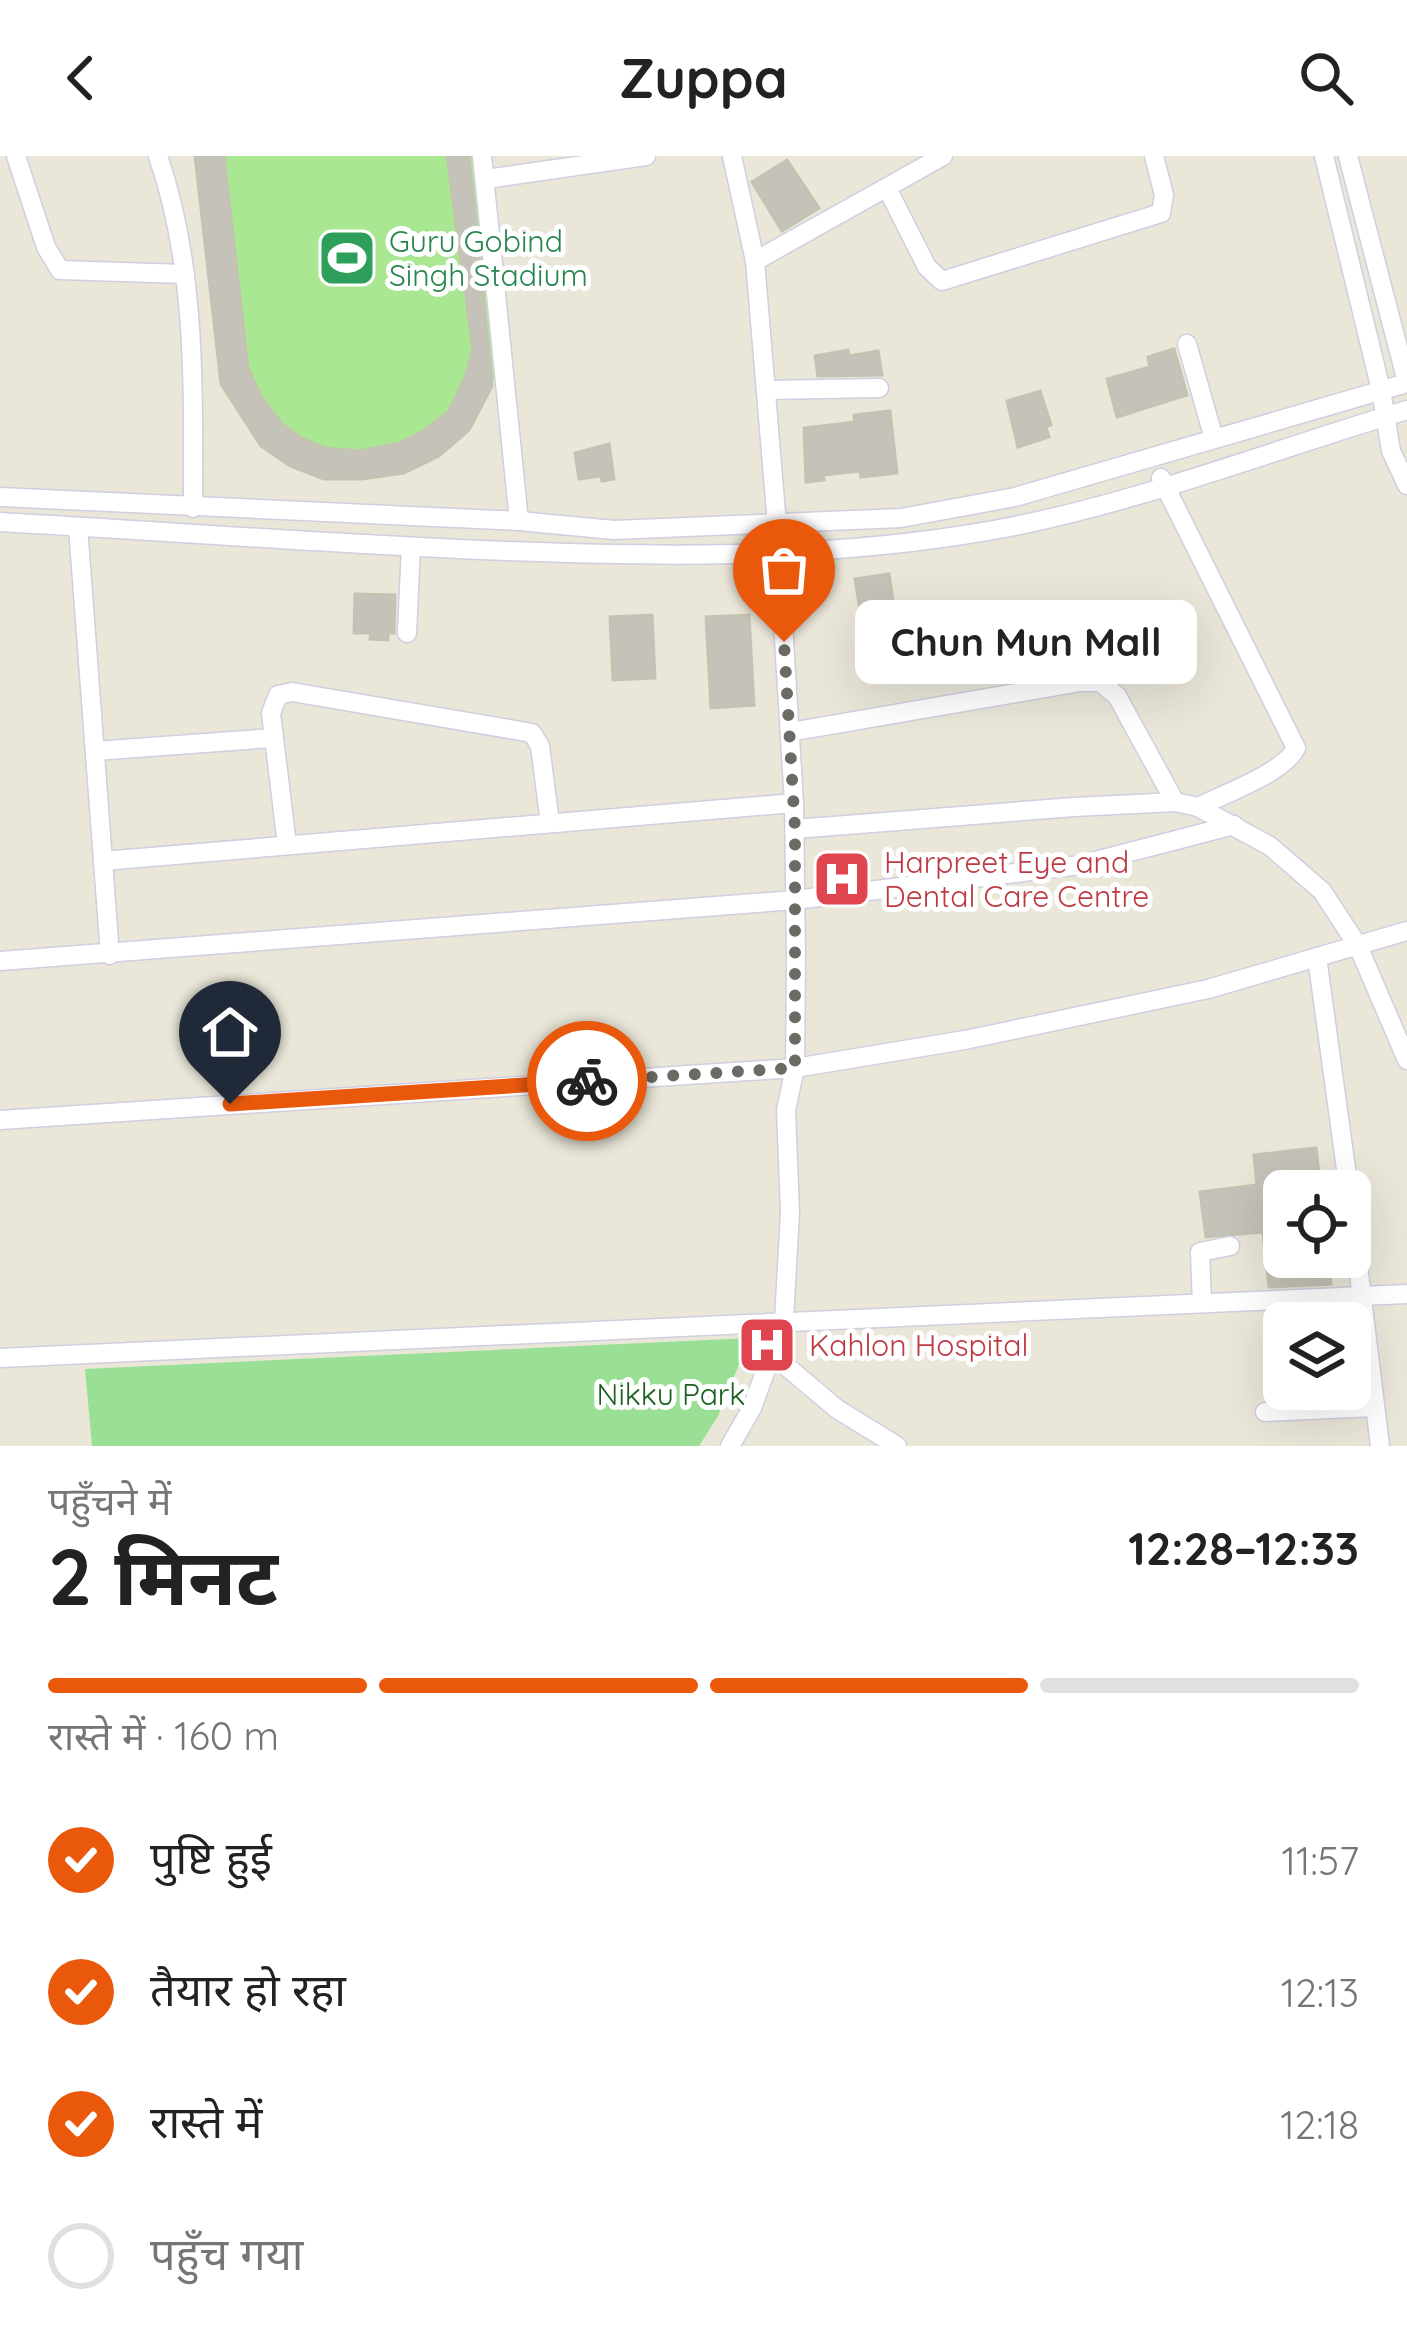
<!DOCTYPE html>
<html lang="hi">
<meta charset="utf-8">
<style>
:root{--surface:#fff;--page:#f2f2f2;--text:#222;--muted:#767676;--line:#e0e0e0;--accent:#ea580c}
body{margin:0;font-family:Quicksand,"Noto Sans Devanagari",sans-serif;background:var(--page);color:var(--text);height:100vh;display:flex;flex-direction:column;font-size:45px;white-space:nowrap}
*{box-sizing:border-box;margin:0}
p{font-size:39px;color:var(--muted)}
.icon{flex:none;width:66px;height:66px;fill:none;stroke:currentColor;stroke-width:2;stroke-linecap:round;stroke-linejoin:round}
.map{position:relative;height:1290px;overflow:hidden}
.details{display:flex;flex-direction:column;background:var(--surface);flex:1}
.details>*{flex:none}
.tools{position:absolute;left:1263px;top:1014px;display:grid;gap:24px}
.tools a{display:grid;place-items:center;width:108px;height:108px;border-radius:18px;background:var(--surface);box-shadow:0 12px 48px #0002;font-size:60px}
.pin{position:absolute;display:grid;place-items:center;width:102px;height:102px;color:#fff;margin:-123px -51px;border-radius:50% 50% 50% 0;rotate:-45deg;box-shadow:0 0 12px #0007}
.pin .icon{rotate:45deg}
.courier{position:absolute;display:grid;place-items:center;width:120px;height:120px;margin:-60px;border:9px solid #ea580c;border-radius:50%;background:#fff;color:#222;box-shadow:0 3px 15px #0007}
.bubble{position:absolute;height:84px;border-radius:18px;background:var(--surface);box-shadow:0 12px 48px #0002;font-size:39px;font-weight:700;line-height:84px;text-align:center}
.headline em{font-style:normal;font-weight:700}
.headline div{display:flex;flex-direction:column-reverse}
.headline{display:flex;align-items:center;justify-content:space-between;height:204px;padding:0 48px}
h1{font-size:78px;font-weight:700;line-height:90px}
.bar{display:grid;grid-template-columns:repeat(4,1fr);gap:18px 12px;align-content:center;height:144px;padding:0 48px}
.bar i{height:15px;border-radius:9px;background:var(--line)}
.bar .current{background:var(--accent)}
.bar p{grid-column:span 4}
ol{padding:0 48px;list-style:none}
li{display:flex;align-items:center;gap:36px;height:132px}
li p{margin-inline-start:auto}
li .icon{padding:12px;border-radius:50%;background:var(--accent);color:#fff;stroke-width:4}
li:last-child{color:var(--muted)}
li i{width:66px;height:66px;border:6px solid var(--line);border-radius:50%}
header{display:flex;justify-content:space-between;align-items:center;height:156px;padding:0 48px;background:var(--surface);font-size:54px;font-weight:700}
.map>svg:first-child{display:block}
</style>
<header><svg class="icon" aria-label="back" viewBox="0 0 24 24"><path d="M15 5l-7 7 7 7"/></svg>Zuppa<svg class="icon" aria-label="search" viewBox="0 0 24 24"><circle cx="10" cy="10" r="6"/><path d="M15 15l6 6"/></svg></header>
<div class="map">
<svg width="1407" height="1290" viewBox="0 0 1407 1290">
<rect width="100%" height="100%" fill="#eae7d9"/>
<!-- green -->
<path fill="#9adf96" d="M750 1182 718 1260 699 1290H92L85 1213Z"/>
<!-- pitch -->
<path fill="#aae792" d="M195 0H475L501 204 488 241 469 274 439 300 404 317 324 323 290 310 261 290 221 228Z"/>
<!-- building -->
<g fill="#c5c3b9" stroke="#c4c3b3" stroke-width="3">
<path d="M195 0H224L248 212 262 242 282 268 301 282 324 292 360 295 400 287 425 274 449 255 464 224 473 194 447 0H469L492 230 469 274 439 300 404 317 362 323H324L290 310 261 290 221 228Z"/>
<path d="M787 4 819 52 782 75 752 26Z"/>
<path d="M1174 193 1187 239 1117 261 1107 223 1150 211 1148 201Z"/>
<path d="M848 194 849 200 878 195 882 219 818 220 815 200Z"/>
<path d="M1040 235 1051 269 1046 271 1049 281 1018 291 1007 245Z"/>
<path d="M890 255 897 317 861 321 860 315 823 319 824 324 806 326 804 272 855 266 854 259Z"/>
<path d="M609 288 614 323 602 325 601 320 579 323 575 297Z"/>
<path d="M889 418 899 486 866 491 855 423Z"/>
<path d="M355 438 395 439 394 477H388V484L370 483 371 477H354Z"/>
<path d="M652 459 655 522 613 524 610 461Z"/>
<path d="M749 459 754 549 711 552 706 461Z"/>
<path d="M1316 992 1321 1035H1284V1101H1328L1331 1128 1269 1131 1263 1076 1206 1081 1200 1036 1257 1029 1254 999Z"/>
</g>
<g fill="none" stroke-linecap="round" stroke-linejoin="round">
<!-- minor casing -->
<g stroke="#d0cee0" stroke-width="21">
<g id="minor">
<path d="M16 0 46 91 60 114 185 118"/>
<path d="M158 0C197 113 193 233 193 352"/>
<path d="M482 0 519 365"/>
<path d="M1324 0 1381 234 1391 295 1407 329"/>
<path d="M1348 0 1407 226"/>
<path d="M486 23 646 0"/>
<path d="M887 32 927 111 942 125 1161 57 1164 39 1154 0"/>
<path d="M755 105 943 0"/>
<path d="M1187 188 1214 283"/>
<path d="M766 234 879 232"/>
<path d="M1161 322 1296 592C1285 616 1224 638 1198 651"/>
<path d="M0 341 519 365 614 374 901 362 1015 341 1407 227"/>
<path d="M0 366C160 375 320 387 481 394 650 401 821 404 988 375 1127 351 1272 294 1407 254"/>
<path d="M78 371 110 799"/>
<path d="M407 477 411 391"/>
<path d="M790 576 1080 526H1100L1117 540 1175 646"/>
<path d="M95 595 272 582"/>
<path d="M795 673 1074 651 1175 646 1198 651 1270 690 1322 735 1358 790 1407 904"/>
<path d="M287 689 271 557 278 539 292 536 532 577 540 590 550 667"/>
<path d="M103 705 794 647"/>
<path d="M1317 801 1349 1035"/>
<path d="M0 805 795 744 1080 709 1234 669"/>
<path d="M0 964 795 912 965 884 1208 833 1407 775"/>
<path d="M1350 1044 1380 1290"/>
<path d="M1202 1147 1200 1096 1230 1090"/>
<path d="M773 1199 837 1253 897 1290"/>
<path d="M0 1202 1407 1138"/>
<path d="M1265 1256 1375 1251"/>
<path d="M730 1290 752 1252 784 1164 790 1056 786 954 795 912 796 803 794 647 777 369 755 105 732 0"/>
</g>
</g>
<!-- minor -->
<use href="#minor" stroke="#fff" stroke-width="18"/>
</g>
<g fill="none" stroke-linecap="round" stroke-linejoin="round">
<!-- done -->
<path stroke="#6b6a65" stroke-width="12" stroke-dasharray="0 21.6" d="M587 925 795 912V673L784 486"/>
<!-- route -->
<path stroke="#ea580c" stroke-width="15" d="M230 948 587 925"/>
</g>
<!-- icons -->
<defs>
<g id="stadium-square" transform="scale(3)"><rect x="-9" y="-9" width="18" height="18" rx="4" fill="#2e9e5b" stroke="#fff"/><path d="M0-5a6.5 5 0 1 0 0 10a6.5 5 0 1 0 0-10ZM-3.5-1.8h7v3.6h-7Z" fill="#fff"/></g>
<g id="hospital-square" transform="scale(3)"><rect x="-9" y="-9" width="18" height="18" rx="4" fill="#e0444e" stroke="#fff"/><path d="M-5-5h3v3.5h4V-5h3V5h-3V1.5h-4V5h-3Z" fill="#fff"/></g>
</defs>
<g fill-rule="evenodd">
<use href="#stadium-square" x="347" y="102"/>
<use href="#hospital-square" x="842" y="723"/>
<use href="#hospital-square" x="767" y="1189"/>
</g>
<g text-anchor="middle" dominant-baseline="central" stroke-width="10" stroke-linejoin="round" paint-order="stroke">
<!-- leisure labels -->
<g font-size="30" fill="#27864d" stroke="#fff" text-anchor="start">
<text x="389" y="85">Guru Gobind<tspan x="389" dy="34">Singh Stadium</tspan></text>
</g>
<!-- health labels -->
<g font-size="30" fill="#be3a42" stroke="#fff" text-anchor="start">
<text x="884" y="706">Harpreet Eye and<tspan x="884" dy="34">Dental Care Centre</tspan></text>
<text x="809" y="1189">Kahlon Hospital</text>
</g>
<!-- park labels -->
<g font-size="30" fill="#1b6021" stroke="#fff">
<text x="671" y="1238">Nikku Park</text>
</g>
</g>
</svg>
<div class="tools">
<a><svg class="icon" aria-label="locate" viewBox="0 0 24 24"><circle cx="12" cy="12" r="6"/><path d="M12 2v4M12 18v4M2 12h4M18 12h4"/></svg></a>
<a><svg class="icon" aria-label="layers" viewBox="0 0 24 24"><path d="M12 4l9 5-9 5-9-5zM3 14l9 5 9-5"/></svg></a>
</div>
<div class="pin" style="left:784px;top:486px;background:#ea580c"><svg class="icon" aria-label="bag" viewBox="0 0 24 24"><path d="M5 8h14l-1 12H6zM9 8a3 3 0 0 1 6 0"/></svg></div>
<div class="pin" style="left:230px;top:948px;background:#1f2937"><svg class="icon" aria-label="home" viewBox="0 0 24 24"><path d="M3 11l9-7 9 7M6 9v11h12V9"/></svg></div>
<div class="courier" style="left:587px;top:925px"><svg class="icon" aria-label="bike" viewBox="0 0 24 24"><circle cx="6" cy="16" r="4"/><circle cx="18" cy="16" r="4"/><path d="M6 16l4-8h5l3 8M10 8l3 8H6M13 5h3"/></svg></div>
<div class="bubble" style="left:855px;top:444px;width:342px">Chun Mun Mall</div>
</div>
<section class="details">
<div class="headline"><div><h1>2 मिनट</h1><p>पहुँचने में</p></div><em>12:28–12:33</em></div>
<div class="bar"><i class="current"></i><i class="current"></i><i class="current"></i><i></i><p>रास्ते में · 160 m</p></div>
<ol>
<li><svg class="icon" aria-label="check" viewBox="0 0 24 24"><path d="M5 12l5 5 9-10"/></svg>पुष्टि हुई<p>11:57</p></li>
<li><svg class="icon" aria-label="check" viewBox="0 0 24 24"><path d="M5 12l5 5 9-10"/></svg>तैयार हो रहा<p>12:13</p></li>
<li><svg class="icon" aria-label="check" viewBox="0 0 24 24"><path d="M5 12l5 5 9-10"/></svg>रास्ते में<p>12:18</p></li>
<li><i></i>पहुँच गया</li>
</ol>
</section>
